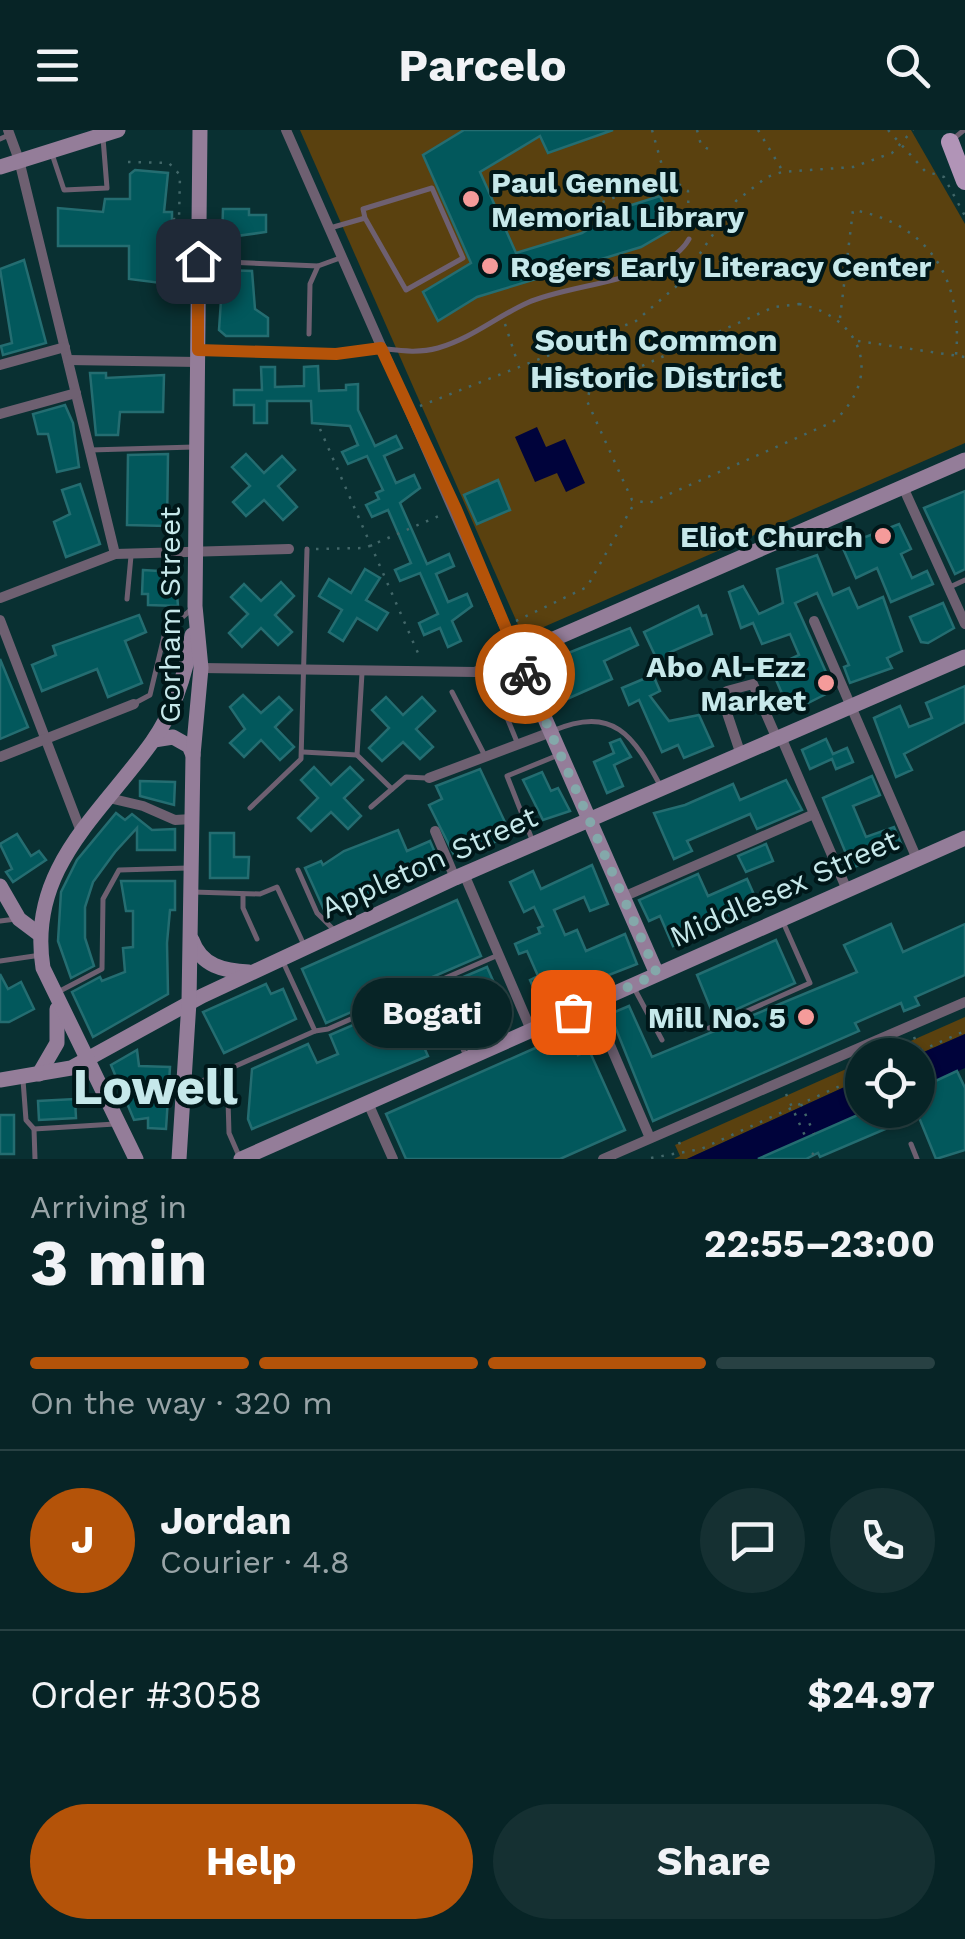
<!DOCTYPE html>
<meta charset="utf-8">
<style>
:root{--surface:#072426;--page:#153032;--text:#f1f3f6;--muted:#98a4a7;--line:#284143;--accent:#b45309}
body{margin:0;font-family:"Work Sans",sans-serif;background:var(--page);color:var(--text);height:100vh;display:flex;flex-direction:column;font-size:38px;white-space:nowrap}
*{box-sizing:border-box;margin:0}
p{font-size:32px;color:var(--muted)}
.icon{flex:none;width:55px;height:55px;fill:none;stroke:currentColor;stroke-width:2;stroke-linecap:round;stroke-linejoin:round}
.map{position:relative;height:1029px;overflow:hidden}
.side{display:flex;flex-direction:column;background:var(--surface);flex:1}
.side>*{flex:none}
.fabs{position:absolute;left:845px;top:908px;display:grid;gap:20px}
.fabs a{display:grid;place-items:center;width:90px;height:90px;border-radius:50%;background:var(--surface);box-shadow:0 2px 8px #0004,0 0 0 2px var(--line);font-size:50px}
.pin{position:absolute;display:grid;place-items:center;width:85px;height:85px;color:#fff;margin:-42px;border-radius:20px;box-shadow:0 5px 15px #0006}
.courier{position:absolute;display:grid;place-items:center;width:100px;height:100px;margin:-50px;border:8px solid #b45309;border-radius:50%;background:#fff;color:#222;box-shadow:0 2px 12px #0007}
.bubble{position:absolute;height:70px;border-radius:35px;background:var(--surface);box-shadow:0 2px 8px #0004,0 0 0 2px var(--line);font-size:32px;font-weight:700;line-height:70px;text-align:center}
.summary em{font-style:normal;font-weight:700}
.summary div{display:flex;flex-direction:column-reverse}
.summary{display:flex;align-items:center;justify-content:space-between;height:170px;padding:0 30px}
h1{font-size:65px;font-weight:700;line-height:75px}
.bar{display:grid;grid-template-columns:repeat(4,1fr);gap:15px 10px;align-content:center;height:120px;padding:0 30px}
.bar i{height:12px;border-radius:8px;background:var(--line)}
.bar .current{background:var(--accent)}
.bar p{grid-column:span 4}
.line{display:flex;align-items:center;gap:25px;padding:0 30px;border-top:2px solid var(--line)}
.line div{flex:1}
.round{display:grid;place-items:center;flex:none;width:105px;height:105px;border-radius:52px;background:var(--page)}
.cta{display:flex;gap:20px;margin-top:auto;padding:20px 30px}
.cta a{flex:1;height:115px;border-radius:60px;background:var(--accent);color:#fff;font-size:40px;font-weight:700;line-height:115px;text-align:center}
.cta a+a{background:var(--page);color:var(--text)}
header{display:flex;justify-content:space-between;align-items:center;height:130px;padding:0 30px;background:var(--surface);font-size:45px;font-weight:700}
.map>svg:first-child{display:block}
</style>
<header><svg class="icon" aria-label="menu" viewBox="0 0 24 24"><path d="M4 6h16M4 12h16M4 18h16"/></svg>Parcelo<svg class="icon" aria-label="search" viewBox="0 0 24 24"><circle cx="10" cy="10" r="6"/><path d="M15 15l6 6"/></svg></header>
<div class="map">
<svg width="965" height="1029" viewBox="0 0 965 1029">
<rect width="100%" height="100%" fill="#093032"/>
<!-- green -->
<g fill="#5a410f">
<path d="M300 0H911L965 94V313L523 506Z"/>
<path d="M965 887V904L917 925H879Z"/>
<path d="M862 932V949L687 1029H674L680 1026 675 1015Z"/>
</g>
<!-- water -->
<g fill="#00033b">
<path d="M537 297 546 317 565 309 585 353 566 362 557 343 535 352 515 307Z"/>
<path d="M965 904V938L918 959 917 925Z"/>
<path d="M862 949V980H869L758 1029H687Z"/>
</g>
<!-- building -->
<g fill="#02585c" stroke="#246d71" stroke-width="2.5">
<path d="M464 0H613L548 23 540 6 480 42 516 123 582 103 622 78 660 66 674 98 641 117 477 167 438 191 423 162 471 133 423 25Z"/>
<path d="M135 40 168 43 164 82H172V111H164L167 150 161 153 129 149V116H58V78L103 82 105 69H130V44Z"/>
<path d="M223 79H249V85H266V102L222 108Z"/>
<path d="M24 130 46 213 3 225 1 216 12 213 0 139Z"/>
<path d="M223 140 252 141 255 179 268 188V206H226L219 200Z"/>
<path d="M318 236 319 261 346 260V255L358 254V280L375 316 396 306 402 318 384 326 396 353 414 345 420 358 400 373 427 434 449 424 454 436 436 444 448 472 467 464 472 476 452 491 461 511 448 517 440 498 424 505 419 493 438 484 420 443 400 451 395 440 411 433 388 380 372 387 366 375 379 369 376 363 383 360 367 326 348 334 342 322 358 315 350 296 312 293 311 271H267V293H254V275H234V260H262L261 237H275V257L304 256V237Z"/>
<path d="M90 243H106V248L164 245 163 282H120L118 305H96Z"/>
<path d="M65 275 73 293 79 337 57 342 48 304H38L33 284Z"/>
<path d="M168 324 167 396 127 395 128 325Z"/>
<path d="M246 324 264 343 282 326 295 340 278 356 297 377 283 390 264 370 246 386 233 372 250 356 232 337Z"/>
<path d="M498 350 510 380 477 394 464 365Z"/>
<path d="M80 354 100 414 66 427 54 392 70 384 62 360Z"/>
<path d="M965 361V439L955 444 924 378Z"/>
<path d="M899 394 911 419 901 424 912 448 927 441 933 454 891 472 877 438 856 448 842 416Z"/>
<path d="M817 425 833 465 849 458 858 478 883 467 902 521 887 528 892 538 850 553 844 537 849 535 817 463 795 473 834 560 790 582 771 538 799 525 790 504 762 514 753 493 741 498 729 462 743 456 759 484 783 473 777 439Z"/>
<path d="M365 439 380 448 366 470 388 483 377 500 357 488 343 511 329 502 342 480 319 466 329 449 351 463Z"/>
<path d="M143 440 175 442 178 476 148 475V464H142Z"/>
<path d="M281 452 294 466 275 485 292 502 278 515 261 498 242 517 229 503 248 484 231 467 244 454 261 471Z"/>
<path d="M943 473 954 498 928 513 921 512 910 487Z"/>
<path d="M698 476 702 486 706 485 712 504 668 523 672 530 660 536 644 502Z"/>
<path d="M139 485 146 502 125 511 142 553 108 567 97 539 42 561 32 535 56 525 53 516Z"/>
<path d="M630 498 638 515 604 531 612 549 558 573 541 534Z"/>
<path d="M0 529 28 597 0 609Z"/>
<path d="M653 545 660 561 650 566 669 591 699 585 713 616 684 628 678 615 662 622 639 570 629 575 622 558Z"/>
<path d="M965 556V592L904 624 912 640 896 647 874 588 900 576 909 597 932 588 926 573Z"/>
<path d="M243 565 261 583 279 567 292 580 275 597 294 617 280 630 261 610 244 627 230 613 245 599 230 577Z"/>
<path d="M386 567 403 585 422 567 435 581 416 599 433 617 420 629 403 612 382 631 369 618 389 598 372 580Z"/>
<path d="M620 609 631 627 614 635 623 656 607 663 594 632 614 623 610 613Z"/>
<path d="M826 609 833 624 847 618 853 632 836 639 832 629 810 639 802 620Z"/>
<path d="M314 637 331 655 350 637 363 650 344 668 361 686 348 699 331 682 311 701 298 688 318 668 301 650Z"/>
<path d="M480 639 511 705 456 729 429 675 442 669 436 656Z"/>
<path d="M542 642 551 661 558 658 570 681 543 690 523 650Z"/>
<path d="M872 646 880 665 853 676 866 707 894 697 902 716 852 738 823 668Z"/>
<path d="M786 650 802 680 757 699 750 684 687 711 692 721 674 729 654 683 685 675 733 654 740 670Z"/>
<path d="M140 651 175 652 174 675 140 666Z"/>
<path d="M116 683 125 690 132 684 152 700 175 699V720H137V698L115 722 93 752 85 777V808L94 836 71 848 58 811 61 762 77 730Z"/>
<path d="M398 700 407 721 430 711 439 732 398 750 400 755 325 782 305 738 321 731 323 735 344 721Z"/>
<path d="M210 703H234V727H249L248 748H210Z"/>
<path d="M17 704 31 726 39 721 46 730 13 752 6 742 12 739 0 714Z"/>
<path d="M766 714 773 731 746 742 738 726Z"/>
<path d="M592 735 608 774 590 781 584 767 554 780 565 805 577 800 586 821 625 804 637 834 540 872 530 850 538 846 527 821 519 824 515 814 540 803 538 798 543 796 534 777 524 782 510 752 533 741 541 759Z"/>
<path d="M698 744 708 766 747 749 760 778 673 816 660 786 649 791 639 770Z"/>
<path d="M121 751H175V780H170L167 813 168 864 93 907 72 862 100 847 102 851 125 842 123 818 133 817V781H126Z"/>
<path d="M457 770 481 826 326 893 302 839Z"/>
<path d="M891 794 903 822 965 794V845L915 867 919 875 904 881 901 873 855 893 859 901 653 991 610 884 629 876 652 927 857 842 844 815Z"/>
<path d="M776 810 795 853 715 889 697 845Z"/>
<path d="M487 837 510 889 477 904 454 851Z"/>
<path d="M0 844 8 859 21 852 34 879 9 892H0Z"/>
<path d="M266 854 271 864 283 859 296 889 224 923 203 882Z"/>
<path d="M404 873 428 926 252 999 248 989 252 939 308 914 317 933 338 924 330 905Z"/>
<path d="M551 911 556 921 572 913 578 925 589 920 625 1000 560 1029H406L386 984Z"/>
<path d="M137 920 139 936 170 937 166 999 148 998V988L134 990 111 935Z"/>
<path d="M957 941 965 958V1020L936 1029 918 985 820 1027 818 1023 806 1029H758L869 980H918V959Z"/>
<path d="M75 969 76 988 39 990 38 971Z"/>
<rect x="0" y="985" width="14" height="39"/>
</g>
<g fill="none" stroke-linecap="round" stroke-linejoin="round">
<!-- path -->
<g stroke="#426769" stroke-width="2.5" stroke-dasharray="2.5 8" stroke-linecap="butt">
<path d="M652 0 665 46"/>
<path d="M697 0 701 15 708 19"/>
<path d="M758 0 782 40"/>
<path d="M888 0 925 41 944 47 965 86"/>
<path d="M128 32 169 33 180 45 179 89H174L172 97"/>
<path d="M583 80 668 46 688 61 689 100"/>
<path d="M799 174C863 187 884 247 833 292L649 373 632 370 587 271 590 259 774 177Z"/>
<path d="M840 188 853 80C931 94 963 152 956 225"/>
<path d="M505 194 518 234"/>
<path d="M858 211 965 227"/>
<path d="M420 276 636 191 679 154 736 71 767 47 782 42 853 37 892 23 913 0"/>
<path d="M320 299 421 530"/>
<path d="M316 419 365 418 441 385"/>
<path d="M516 491 587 457 635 372"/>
<path d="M914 907 934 952"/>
<path d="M911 925 965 901"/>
<path d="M786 964 806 1008"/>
<path d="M801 974 814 1004"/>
<path d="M679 1012 682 1020"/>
<path d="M812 1023 818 1029"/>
<path d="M651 1028 701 1019 862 946"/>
</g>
<!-- lane -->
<g stroke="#6e6071" stroke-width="5">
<path d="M0 9 9 5"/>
<path d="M952 10 964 0"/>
<path d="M52 24 64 60 107 58 103 8"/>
<path d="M330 98 365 88 406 160 463 128 432 58 363 79 365 88"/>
<path d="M202 131 318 136 340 128"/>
<path d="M309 204 310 154 318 136"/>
<path d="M385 219C403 221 420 223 438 218 472 208 496 187 527 173 570 153 665 152 689 109"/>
<path d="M90 320 194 317"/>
<path d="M950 457 965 450"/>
<path d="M127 469 131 426"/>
<path d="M362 543 357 625 392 659 371 677"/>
<path d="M496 561 517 612"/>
<path d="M452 562 484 624"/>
<path d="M135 573 150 565 165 502 193 478"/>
<path d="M552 601C614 575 633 605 661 657"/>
<path d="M303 622 357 625"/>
<path d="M392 659 406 647 426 648"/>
<path d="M250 678 301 629 307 419"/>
<path d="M533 712 507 646 556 626"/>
<path d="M298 740 317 783 335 801"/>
<path d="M193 762 260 764 277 757 304 815"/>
<path d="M243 764V778L257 809"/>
<path d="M0 791 16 789"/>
<path d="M0 831 41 825"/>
<path d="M634 858 662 910"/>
<path d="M58 862 102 839 103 769 119 740 188 738"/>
<path d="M442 866 465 924"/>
<path d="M709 898 810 853 783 792"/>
<path d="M315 901 328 899 496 826"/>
<path d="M23 950 26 990 34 999 115 994"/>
<path d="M186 958 315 901 284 834"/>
<path d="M228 970 229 1003 239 1026"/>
<path d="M34 999 35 1029"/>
<path d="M911 1014 917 1029"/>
</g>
<!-- street -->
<g stroke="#6e6071" stroke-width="10">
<path d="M8 0 19 30 115 424"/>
<path d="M198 220 336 224 381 218"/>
<path d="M68 230 198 232"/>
<path d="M0 235 65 217"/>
<path d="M0 284 76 263"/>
<path d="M903 357 965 494"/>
<path d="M0 468 115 424 289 419"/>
<path d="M0 490 80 699"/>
<path d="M814 491 917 729"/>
<path d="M201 538 475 542 517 525 286 0"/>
<path d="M781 607 847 760"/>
<path d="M741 625 722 568 727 561 753 554 777 609"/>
<path d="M0 627 134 574"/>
<path d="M429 648 551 602"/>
<path d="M109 668 143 676 175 690 192 689"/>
<path d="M435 701 455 748"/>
<path d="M464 744 531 900"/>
<path d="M623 767 814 684"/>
<path d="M592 873 650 1008"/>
<path d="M368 973 393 1029"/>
<path d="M603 1029 965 872"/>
</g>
<!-- secondary -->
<g stroke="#947d99" stroke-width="15">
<path d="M0 37 118 0"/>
<path d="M154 610 173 607 189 616 193 625"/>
<path d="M0 756 19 789 39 804"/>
<path d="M192 810C201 836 224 841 249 842"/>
<path d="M657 844 517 525 965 330"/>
<path d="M39 944 57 913V879"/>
<path d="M0 950 71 938 202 866 455 748 965 527"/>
<path d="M136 1029 43 838C27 739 100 685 152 612 175 580 186 543 192 505"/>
<path d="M179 1029 189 872 193 625 201 538 195 476 200 0"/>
<path d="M241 1029 965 708"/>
</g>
<!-- primary -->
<path stroke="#b194b7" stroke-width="18" d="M950 12 965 51"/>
</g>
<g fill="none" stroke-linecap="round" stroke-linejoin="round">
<!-- done -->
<path stroke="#84a8aa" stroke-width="10" stroke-dasharray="0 18" d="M525 544 657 844 573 882"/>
<!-- route -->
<path stroke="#b45309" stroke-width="12" d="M198 131V220L336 224 381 218 456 379 525 544"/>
</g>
<!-- markers -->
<g fill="#f59b9a" stroke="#001719" stroke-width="4">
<circle cx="471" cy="69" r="10"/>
<circle cx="490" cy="136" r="10"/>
<circle cx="883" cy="406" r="10"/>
<circle cx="826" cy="553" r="10"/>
<circle cx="806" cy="887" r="10"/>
</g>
<g text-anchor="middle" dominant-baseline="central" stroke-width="8" stroke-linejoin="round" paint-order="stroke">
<!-- poi labels -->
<g font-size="30" font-weight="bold" fill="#c6e8ea" stroke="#001719" text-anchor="end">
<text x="491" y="52" text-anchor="start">Paul Gennell<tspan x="491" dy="34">Memorial Library</tspan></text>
<text x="510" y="136" text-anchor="start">Rogers Early Literacy Center</text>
<text x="863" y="406">Eliot Church</text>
<text x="806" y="536">Abo Al-Ezz<tspan x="806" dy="34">Market</tspan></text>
<text x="786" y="887">Mill No. 5</text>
</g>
<!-- street labels -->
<g font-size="30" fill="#c6e8ea" stroke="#001719">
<text transform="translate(169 485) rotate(-90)">Gorham Street</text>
<text transform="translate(429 732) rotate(-24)">Appleton Street</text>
<text transform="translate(784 758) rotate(-24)">Middlesex Street</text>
</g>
<!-- neighbourhood labels -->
<g font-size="32" font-weight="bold" fill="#c6e8ea" stroke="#001719">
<text x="656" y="210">South Common<tspan x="656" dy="37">Historic District</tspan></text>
</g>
<!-- town labels -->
<g font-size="50" font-weight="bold" fill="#c6e8ea" stroke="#001719">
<text x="155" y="956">Lowell</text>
</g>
</g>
</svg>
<div class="fabs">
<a><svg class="icon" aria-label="locate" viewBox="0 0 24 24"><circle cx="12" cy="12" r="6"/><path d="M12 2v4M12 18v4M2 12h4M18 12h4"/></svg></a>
</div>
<div class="pin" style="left:573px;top:882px;background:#ea580c"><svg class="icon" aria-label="bag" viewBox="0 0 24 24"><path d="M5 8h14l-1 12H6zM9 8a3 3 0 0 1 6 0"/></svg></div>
<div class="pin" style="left:198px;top:131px;background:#1f2937"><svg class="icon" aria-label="home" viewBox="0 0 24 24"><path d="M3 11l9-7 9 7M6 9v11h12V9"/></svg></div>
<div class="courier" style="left:525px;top:544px"><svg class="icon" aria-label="bike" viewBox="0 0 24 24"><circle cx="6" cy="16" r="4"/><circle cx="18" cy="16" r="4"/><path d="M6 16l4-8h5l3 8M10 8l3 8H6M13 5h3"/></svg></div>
<div class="bubble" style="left:352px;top:848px;width:160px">Bogati</div>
</div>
<section class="side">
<div class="summary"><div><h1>3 min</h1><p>Arriving in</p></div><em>22:55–23:00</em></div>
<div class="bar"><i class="current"></i><i class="current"></i><i class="current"></i><i></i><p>On the way · 320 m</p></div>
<div class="line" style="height:180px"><b class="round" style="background:var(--accent);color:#fff">J</b><div><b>Jordan</b><p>Courier · 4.8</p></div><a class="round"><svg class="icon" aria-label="chat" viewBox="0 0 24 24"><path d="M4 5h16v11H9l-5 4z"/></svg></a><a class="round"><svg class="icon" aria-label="phone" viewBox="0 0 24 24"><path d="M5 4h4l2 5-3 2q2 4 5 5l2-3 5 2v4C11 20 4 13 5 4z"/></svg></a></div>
<div class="line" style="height:130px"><div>Order #3058</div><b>$24.97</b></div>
<div class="cta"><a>Help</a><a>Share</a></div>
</section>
